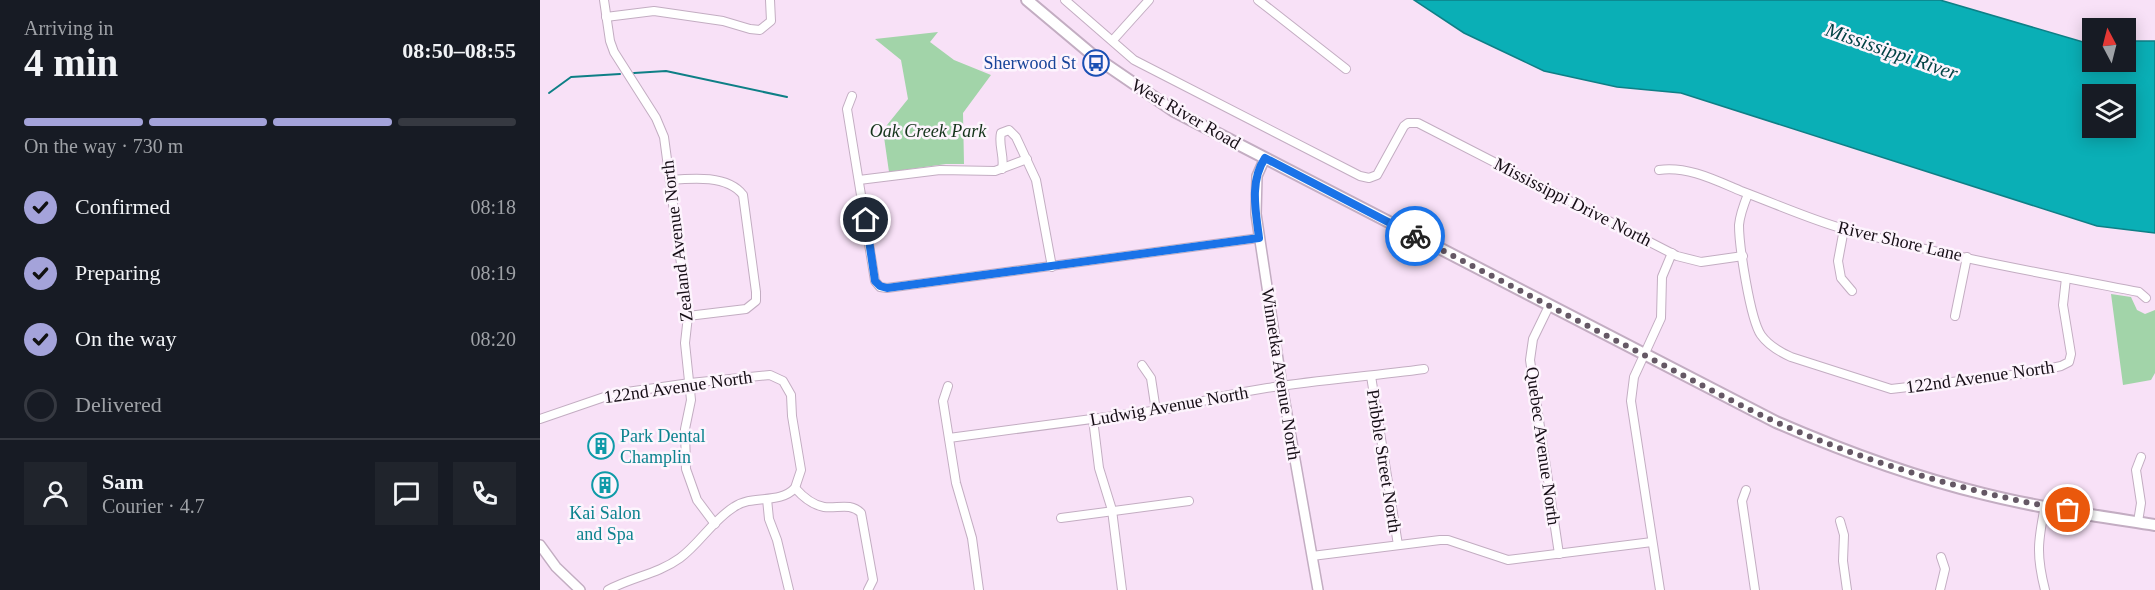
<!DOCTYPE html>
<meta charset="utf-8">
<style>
:root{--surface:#171b24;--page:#20242c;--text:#f1f3f6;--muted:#9ea1a6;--line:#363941;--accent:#a4a3da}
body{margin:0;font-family:"Times New Roman",serif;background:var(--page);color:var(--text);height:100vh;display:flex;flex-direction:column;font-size:22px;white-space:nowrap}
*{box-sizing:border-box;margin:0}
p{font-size:20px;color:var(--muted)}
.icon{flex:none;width:33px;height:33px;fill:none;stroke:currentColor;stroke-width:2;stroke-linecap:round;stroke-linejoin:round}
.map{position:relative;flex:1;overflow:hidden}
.sheet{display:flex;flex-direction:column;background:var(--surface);width:540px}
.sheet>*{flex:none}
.needle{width:39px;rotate:353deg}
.tools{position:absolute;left:1542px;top:18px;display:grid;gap:12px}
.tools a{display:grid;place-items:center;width:54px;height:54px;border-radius:0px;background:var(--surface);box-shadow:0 3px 15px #0003;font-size:30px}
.pin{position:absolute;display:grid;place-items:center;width:51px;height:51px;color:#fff;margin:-26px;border:3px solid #fff;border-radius:50%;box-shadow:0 2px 6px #0007}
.courier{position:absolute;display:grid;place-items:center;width:60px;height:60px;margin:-30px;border:4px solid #1a73e8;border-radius:50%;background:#fff;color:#222;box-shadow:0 2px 8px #0007}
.head em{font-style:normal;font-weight:700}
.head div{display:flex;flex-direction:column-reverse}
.head{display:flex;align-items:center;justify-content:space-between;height:102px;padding:0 24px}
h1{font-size:39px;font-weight:700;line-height:45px}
.bar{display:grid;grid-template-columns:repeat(4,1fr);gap:9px 6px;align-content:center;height:72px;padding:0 24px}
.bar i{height:8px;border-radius:4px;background:var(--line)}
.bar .on{background:var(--accent)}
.bar p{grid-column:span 4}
.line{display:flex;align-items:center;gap:15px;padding:0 24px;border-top:2px solid var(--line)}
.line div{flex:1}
.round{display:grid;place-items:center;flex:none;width:63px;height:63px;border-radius:0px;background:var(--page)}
ol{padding:0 24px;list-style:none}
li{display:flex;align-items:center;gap:18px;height:66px}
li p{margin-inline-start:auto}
li .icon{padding:6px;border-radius:50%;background:var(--accent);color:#111;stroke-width:4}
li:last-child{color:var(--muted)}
li i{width:33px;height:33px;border:3px solid var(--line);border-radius:50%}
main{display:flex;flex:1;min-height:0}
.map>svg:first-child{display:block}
</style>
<main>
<section class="sheet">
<div class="head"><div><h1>4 min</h1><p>Arriving in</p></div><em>08:50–08:55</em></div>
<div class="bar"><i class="on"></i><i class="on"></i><i class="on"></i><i></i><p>On the way · 730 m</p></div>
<ol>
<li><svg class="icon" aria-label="check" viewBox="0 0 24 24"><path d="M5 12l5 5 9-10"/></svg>Confirmed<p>08:18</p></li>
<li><svg class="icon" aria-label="check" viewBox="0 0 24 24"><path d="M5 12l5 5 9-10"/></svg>Preparing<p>08:19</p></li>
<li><svg class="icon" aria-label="check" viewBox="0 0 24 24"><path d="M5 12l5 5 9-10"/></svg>On the way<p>08:20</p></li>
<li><i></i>Delivered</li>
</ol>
<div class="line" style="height:108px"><a class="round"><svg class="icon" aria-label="person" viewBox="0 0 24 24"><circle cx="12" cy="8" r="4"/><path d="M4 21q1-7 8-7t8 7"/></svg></a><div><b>Sam</b><p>Courier · 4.7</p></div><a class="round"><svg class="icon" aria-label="chat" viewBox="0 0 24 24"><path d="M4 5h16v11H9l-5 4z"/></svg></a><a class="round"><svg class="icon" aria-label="phone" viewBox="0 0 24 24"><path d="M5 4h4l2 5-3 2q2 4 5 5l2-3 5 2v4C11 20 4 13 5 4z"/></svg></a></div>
</section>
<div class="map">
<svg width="1615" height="590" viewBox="0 0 1615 590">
<rect width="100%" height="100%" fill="#f8e1f7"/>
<!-- green -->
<g fill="#a2d4a9">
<path d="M398 32 390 42 414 60 451 75 423 113 424 164H406L349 172 343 130 368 99 361 60 335 39Z"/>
<path d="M1571 294 1591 297 1597 310 1605 314 1615 310V373L1611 380 1583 385Z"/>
</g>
<!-- water -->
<path fill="#0aafb6" stroke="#0e7f86" stroke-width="1.5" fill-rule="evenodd" d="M874 0H1400L1543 42H1552V62H1586V41H1615V233L1557 226 1141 93 1077 87 1004 71 924 33ZM1552 94H1586V128H1552Z"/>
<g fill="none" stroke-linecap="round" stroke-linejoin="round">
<!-- stream -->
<g stroke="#0e7f86" stroke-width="2">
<path d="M94 73 126 71 247 97"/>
<path d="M9 93 31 77 80 74"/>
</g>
<!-- minor casing -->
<g stroke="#c3adc2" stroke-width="10">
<g id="minor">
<path d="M64 0 70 41 74 52 116 118 124 137 148 316 145 343 151 400 145 429 146 469 157 500 175 524"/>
<path d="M525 0 594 60 820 176 829 178 837 175 864 126 868 123H878L1137 256 1161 262 1203 256"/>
<path d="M718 0 806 69"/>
<path d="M66 17 114 11 183 21 210 29 220 30 231 21 230 0"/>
<path d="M573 40 609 0"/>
<path d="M312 96 307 109 335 281 340 287 347 288 719 238"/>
<path d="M462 169C465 157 458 145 461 133L469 130 476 137 496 180 512 267"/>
<path d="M1119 170C1148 166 1175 180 1201 191 1236 204 1269 219 1304 229 1401 255 1500 273 1599 292L1606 298"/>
<path d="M130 180C153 178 188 175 203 195L216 292V301L206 309 148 316"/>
<path d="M319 180 400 170 455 171 487 159"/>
<path d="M1208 194C1204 204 1200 214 1199 225 1199 245 1210 319 1221 335 1228 345 1240 352 1251 357L1351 389 1489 373 1521 366 1529 362 1531 354 1523 305 1526 278"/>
<path d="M1304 229 1298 261 1301 278 1312 291"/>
<path d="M1009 306 993 339 990 360 1019 554"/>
<path d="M1415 316 1427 257"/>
<path d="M602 365 611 378 616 411"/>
<path d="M831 376 858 545"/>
<path d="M408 386 403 401 416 483 432 538 439 590"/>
<path d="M0 419 73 394 150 383 230 375 243 381 251 395 252 416 261 470 255 488C239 505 213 494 194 507 173 520 160 543 140 558 118 574 92 577 68 590"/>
<path d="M553 419 559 468 572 510 582 590"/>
<path d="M409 438 642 407C719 383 804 380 884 369"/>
<path d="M255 488C263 497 272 505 284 507 297 509 310 502 321 513L333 580 328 590"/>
<path d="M1206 490 1202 501 1215 590"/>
<path d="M227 499 229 519 237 540 249 590"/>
<path d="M1505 506C1498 541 1496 555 1505 590"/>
<path d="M521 518 649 501"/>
<path d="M1300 521 1304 535 1303 561 1307 590"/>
<path d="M1598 522 1601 503 1596 470 1601 457"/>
<path d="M772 556 900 540H908L968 560 1112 542"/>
<path d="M1120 590 1091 401 1094 377 1121 318 1122 277 1132 253"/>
<path d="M1400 590 1405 569 1401 557"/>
</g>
</g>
<!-- tertiary casing -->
<g stroke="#c3adc2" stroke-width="12">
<g id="tertiary">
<path d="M725 158 717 176 716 214 742 386 778 590"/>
<path d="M0 545 16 567 40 590"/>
</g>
</g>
<!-- secondary casing -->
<g stroke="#c3adc2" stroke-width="14">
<path id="secondary" d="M487 0 555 57 634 111 1236 422C1303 451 1373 477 1444 494 1500 508 1558 516 1615 525"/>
</g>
<!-- minor -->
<use href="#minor" stroke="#fff" stroke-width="8"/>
<!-- tertiary -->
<use href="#tertiary" stroke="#fff" stroke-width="9"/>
<!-- secondary -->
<use href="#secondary" stroke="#fff" stroke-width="10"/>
</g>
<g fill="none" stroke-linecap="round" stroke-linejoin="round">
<!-- done -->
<path stroke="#655865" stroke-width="6" stroke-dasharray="0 10.8" d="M875 236C950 275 1025 314 1100 353 1153 380 1204 409 1259 432 1346 468 1435 494 1528 510"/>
<!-- route -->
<path stroke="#1a73e8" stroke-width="8" d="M326 220 335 281 340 286 347 288 719 238C716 212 709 182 725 158L875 236"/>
</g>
<!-- icons -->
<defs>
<g id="bus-ring" transform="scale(1.35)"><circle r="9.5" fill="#fdf4fd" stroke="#1a4fb4" stroke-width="1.5"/><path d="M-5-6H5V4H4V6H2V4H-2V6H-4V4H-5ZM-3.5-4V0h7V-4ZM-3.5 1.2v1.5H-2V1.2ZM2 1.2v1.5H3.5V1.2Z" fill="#1a4fb4"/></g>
<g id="building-ring" transform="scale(1.35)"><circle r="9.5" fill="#fdf4fd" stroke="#0f9aa8" stroke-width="1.5"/><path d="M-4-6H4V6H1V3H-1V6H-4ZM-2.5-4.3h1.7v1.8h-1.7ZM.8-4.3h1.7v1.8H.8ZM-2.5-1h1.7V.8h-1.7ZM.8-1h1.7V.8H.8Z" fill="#0f9aa8"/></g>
</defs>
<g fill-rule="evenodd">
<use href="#bus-ring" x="556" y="63"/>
<use href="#building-ring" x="61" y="446"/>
<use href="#building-ring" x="65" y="485"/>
</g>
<g text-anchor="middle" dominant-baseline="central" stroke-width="5" stroke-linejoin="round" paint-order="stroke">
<!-- transit labels -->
<g font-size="18" fill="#164399" stroke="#fdf4fd" text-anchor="end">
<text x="536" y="63">Sherwood St</text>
</g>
<!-- street labels -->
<g font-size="18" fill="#160e16" stroke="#fdf4fd">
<text transform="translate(646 114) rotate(30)">West River Road</text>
<text transform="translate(1033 202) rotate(27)">Mississippi Drive North</text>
<text transform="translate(137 241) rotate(-97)">Zealand Avenue North</text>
<text transform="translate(1360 241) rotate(13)">River Shore Lane</text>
<text transform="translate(741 374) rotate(81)">Winnetka Avenue North</text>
<text transform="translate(1440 377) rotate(-8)">122nd Avenue North</text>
<text transform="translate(138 387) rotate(-8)">122nd Avenue North</text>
<text transform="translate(629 406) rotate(-10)">Ludwig Avenue North</text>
<text transform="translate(1003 446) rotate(82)">Quebec Avenue North</text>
<text transform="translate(844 461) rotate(81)">Pribble Street North</text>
</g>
<!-- park labels -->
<g font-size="18" font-style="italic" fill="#14331a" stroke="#fdf4fd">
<text x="388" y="131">Oak Creek Park</text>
</g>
<!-- culture labels -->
<g font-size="18" fill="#0d838f" stroke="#fdf4fd" text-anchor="start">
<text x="80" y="436">Park Dental<tspan x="80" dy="21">Champlin</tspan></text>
<text x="65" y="513" text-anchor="middle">Kai Salon<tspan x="65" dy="21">and Spa</tspan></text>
</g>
<!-- water labels -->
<g font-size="20" font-style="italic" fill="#034346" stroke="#fdf4fd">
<text transform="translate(1352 51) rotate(19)">Mississippi River</text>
</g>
</g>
</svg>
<div class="tools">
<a><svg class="needle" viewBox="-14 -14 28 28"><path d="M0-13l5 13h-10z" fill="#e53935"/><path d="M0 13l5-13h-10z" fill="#9ea1a6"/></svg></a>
<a><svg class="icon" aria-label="layers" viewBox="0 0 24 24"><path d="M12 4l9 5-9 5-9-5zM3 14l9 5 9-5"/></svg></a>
</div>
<div class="pin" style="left:1528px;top:510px;background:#ea580c"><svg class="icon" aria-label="bag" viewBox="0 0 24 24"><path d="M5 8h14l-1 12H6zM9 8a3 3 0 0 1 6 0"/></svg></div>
<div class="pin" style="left:326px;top:220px;background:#1f2937"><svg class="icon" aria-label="home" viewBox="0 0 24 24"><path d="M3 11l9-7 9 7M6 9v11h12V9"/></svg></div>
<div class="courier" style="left:875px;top:236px"><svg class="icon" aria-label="bike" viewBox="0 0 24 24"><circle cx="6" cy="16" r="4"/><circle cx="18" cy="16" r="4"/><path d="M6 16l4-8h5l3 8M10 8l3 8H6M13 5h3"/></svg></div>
</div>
</main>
